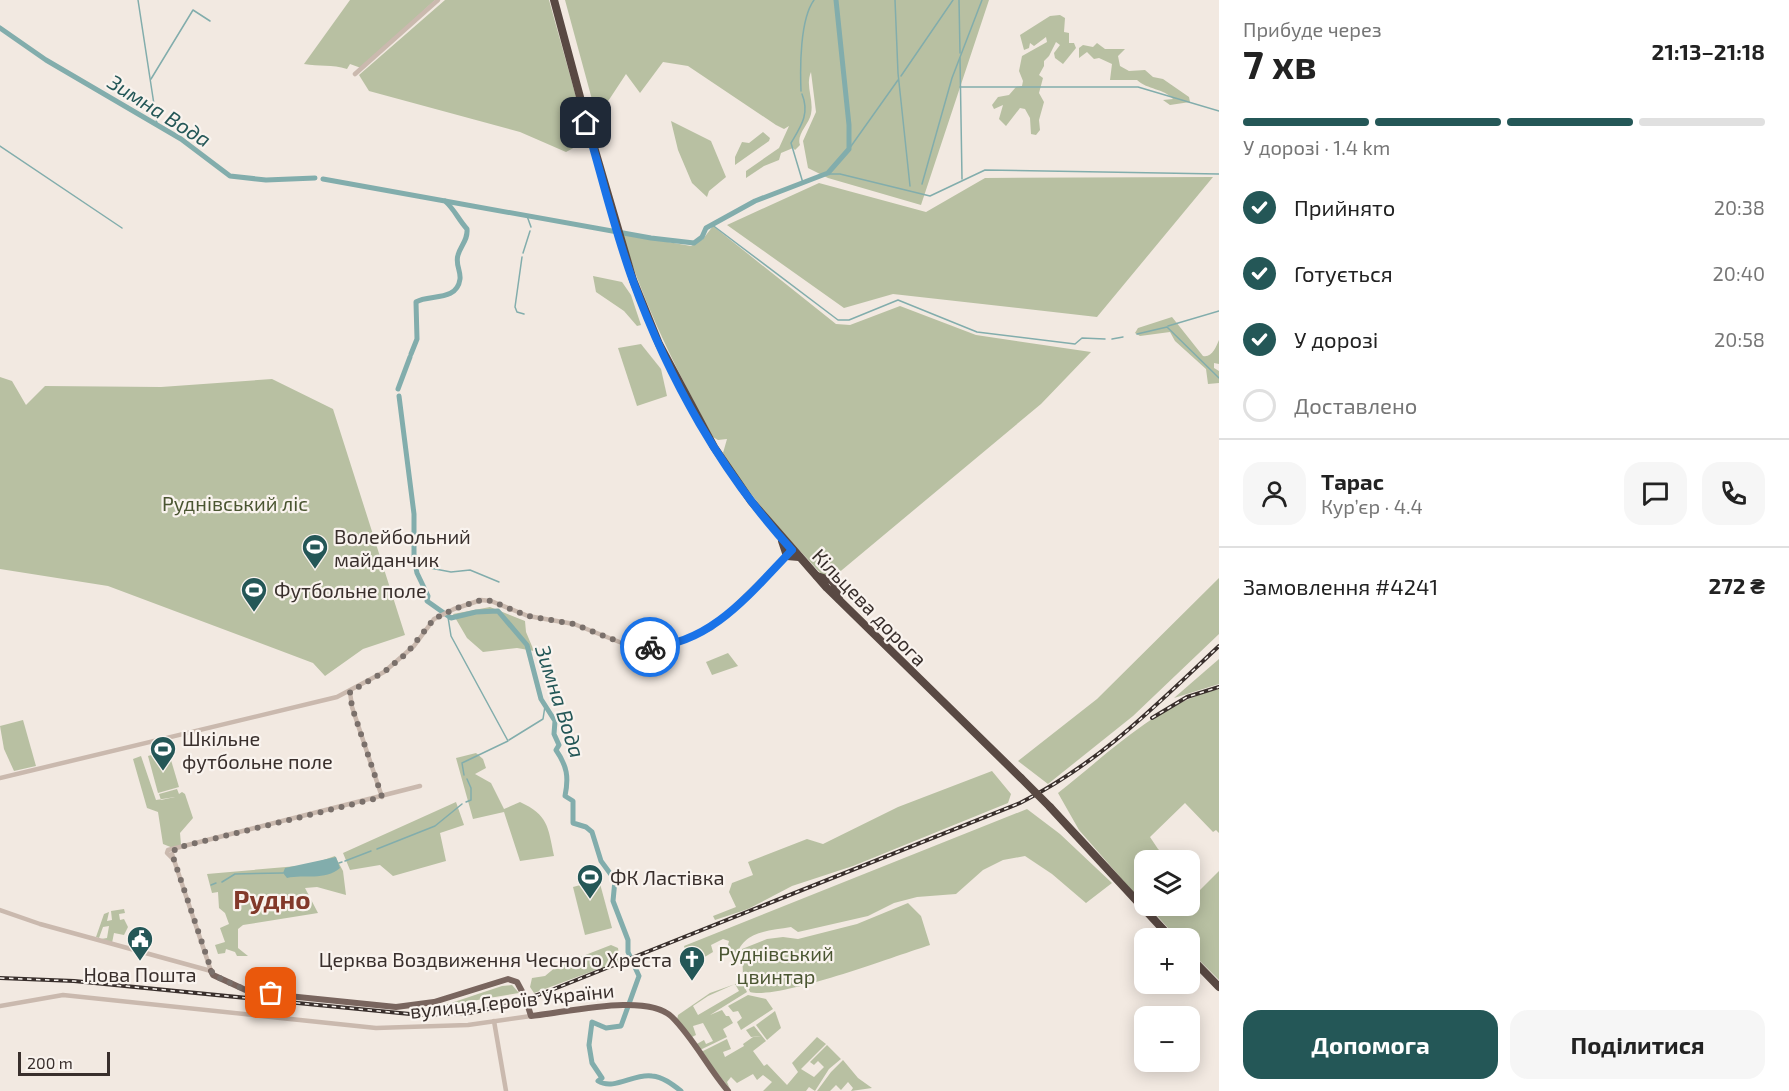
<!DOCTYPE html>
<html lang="uk">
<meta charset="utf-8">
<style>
:root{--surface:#fff;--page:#f6f6f6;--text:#222;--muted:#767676;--line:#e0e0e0;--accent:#245757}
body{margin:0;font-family:"Exo 2",sans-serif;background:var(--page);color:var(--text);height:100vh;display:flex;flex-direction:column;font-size:22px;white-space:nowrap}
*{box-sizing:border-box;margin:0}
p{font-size:20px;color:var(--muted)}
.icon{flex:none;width:33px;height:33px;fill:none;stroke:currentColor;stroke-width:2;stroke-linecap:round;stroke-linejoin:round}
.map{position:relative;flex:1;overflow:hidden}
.drawer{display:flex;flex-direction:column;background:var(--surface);width:570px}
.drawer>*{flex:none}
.buttons{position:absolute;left:1134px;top:850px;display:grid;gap:12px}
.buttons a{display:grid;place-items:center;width:66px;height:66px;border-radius:12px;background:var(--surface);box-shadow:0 3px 15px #0003;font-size:30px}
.scale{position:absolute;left:18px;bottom:15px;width:92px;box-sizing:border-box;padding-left:6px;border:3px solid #392f2c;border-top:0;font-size:16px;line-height:21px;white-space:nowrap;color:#392f2c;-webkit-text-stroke:4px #f9f3ee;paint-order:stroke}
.pin{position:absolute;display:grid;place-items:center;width:51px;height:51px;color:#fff;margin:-26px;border-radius:12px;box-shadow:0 3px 9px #0006}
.courier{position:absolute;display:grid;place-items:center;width:60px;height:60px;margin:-30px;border:4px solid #1a73e8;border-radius:50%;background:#fff;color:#222;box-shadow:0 2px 8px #0007}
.headline em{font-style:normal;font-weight:700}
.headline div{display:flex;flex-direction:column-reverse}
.headline{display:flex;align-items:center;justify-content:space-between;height:102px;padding:0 24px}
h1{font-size:39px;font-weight:700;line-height:45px}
.bar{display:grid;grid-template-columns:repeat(4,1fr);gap:9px 6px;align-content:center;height:72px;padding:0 24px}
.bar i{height:8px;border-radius:4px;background:var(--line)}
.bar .on{background:var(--accent)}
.bar p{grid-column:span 4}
.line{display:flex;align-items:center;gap:15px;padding:0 24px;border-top:2px solid var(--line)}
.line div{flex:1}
.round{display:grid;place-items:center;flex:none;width:63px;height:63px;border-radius:18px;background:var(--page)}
ol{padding:0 24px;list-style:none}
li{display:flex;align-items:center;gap:18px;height:66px}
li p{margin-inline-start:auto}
li .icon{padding:6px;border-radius:50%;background:var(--accent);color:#fff;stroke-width:4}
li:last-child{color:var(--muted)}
li i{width:33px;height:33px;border:3px solid var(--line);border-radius:50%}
.primary-button{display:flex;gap:12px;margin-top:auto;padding:12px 24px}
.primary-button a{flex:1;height:69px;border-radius:18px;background:var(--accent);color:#fff;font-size:24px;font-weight:700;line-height:69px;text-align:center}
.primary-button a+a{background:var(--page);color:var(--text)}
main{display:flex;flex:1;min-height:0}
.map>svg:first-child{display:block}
</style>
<main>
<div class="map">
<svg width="1219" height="1091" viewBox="0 0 1219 1091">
<rect width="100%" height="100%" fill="#f2e9e1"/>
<!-- green -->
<g fill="#b8c0a2" fill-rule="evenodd">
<path d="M350 0H435L361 68 350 64 347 69C332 64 319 67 304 64Z"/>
<path d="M445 0H549L588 140 566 152 520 132 369 91 359 75Z"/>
<path d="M565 0H989L921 205 828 178 808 168 803 141 816 112 811 72C805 86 814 99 811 114 809 124 796 135 800 145L795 150 793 148 781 153 779 160 764 166 746 178V171L779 148 789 126 784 129 776 125 688 66 663 62 640 93 626 74 597 118Z"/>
<path d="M1060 15 1065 18 1064 32 1069 33V43H1074L1076 48 1063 64 1055 58 1054 53 1060 45 1056 42 1049 56 1044 61V66L1039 75 1043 78 1039 93 1044 102 1039 120 1040 130 1036 135 1031 134 1030 118 1025 109 1020 108 1006 126 999 119 1003 105 994 109 992 105 998 97 1009 95 1016 87 1022 86 1023 81 1019 71 1022 56 1047 42 1046 37 1034 46 1030 43 1029 48 1024 50 1020 35 1050 16Z"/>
<path d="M1097 43 1105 49H1125L1118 56 1120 66 1129 71 1145 70 1153 77 1163 79 1189 97 1190 102 1170 105 1163 100 1173 99C1163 88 1148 90 1137 80H1110L1112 64 1099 58 1094 59 1087 52 1079 58V48L1083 45 1093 47Z"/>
<path d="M671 121 711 141 726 177 709 191 707 197 692 183 678 150Z"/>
<path d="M763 132 770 138 769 141 735 165V157L742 142 749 143Z"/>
<path d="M1213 177 1097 317 893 294 844 308 727 225 819 183 926 212 985 178Z"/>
<path d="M713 226 836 324 850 325 900 306 976 335 1091 352 1041 404 836 575 823 576C788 537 750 499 723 453L727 439 718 440 713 437C676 369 645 308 622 234L691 246 703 239Z"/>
<path d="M593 276 622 282 631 295 641 325 637 326 624 311 596 292Z"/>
<path d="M1172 317 1203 356C1212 358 1216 347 1219 340V364L1214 363V368L1219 371V383L1208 384 1206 369 1175 341 1170 332 1140 336 1135 333 1138 328Z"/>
<path d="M641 344 661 369 667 396 637 406 618 348Z"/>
<path d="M0 377 12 381 26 405 45 386 161 387 272 379 333 409 405 635 363 649 325 676 313 663 108 586 0 569Z"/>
<path d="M1219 578V634L1133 716 1048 784 1018 761 1097 699Z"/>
<path d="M490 607 525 621 526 632 534 651 517 648 483 652 467 638 453 614Z"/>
<path d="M728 653 738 666 712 675 706 662Z"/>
<path d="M1219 659V684L1174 698Z"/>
<path d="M1219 689V833L1216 830 1213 832 1185 803 1150 837 1158 849 1171 861H1144V903L1142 902 1079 830 1058 793C1107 755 1157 703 1219 689Z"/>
<path d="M23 720 36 766 14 771 4 749 0 726Z"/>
<path d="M168 750 179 787 158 793 148 756Z"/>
<path d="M476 753 483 759 486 768 475 774 491 783 504 809 520 802C548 815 548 826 554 856L520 861 504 812 473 819 456 758Z"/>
<path d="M141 756 156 800 175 797 161 800 159 794 177 789 179 794 182 792 185 794 193 818 180 833 181 845 173 848 163 844 158 812 147 808 133 759Z"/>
<path d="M992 771 1011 794 1008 803 853 866 792 886 748 909 715 920 713 916 736 907 729 892 732 883 753 875 748 862 807 839 823 844 898 807Z"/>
<path d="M456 802 464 825 440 833 446 861 393 876 380 865 350 870 343 853Z"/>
<path d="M1027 809 1060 834 1112 883 1086 903 1052 874 1025 856 1003 860 983 870 956 894 917 897 894 903 868 916 798 932 791 927C766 931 739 932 736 961L727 949 729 941 723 939 711 945 713 952 693 964 688 960 684 946Z"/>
<path d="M335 856 343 871 346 895 317 887 305 888 318 913 243 925 238 929V948L248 956H237L235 952 226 949 225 953 218 954 215 945 225 942 220 928 229 924 225 913 219 908 218 892 212 893 207 874 309 865Z"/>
<path d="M1219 871V980L1190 951V939H1178L1151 909 1152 906 1181 908 1190 906V900Z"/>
<path d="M599 880 612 928 585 935 573 887Z"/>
<path d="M908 903 921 916 930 945C895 956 779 1000 750 992L743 976 742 949 767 939 783 937 798 939 857 924Z"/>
<path d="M124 909 125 913 119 914 120 920 124 919 128 927 124 935 114 933 112 943 101 939 107 938 109 926 103 927 99 938 96 937 104 914 109 912 107 921 112 920 111 911Z"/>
<path d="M611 945 618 948 620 961 534 993 530 987 532 978 545 976 557 966Z"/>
<path d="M738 983 744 986 747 992 710 1015 722 1010 726 1016H729L733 1023 723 1029 727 1037 700 1050 695 1045 704 1040 706 1044 713 1041 703 1023 693 1026 696 1035 692 1037 677 1020 678 1015 710 993ZM735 984 739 991 698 1015 693 1006 708 996Z"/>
<path d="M512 985 519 993 442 1006 502 986Z"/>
<path d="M748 995 766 999 773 1009 741 1030 737 1022 742 1018 738 1011 733 1012 728 1006Z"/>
<path d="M775 1011 781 1028 767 1040 756 1025Z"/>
<path d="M754 1026 766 1041 753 1051 764 1066 767 1064 787 1085 798 1072 792 1063 817 1037 826 1044 801 1069 814 1077 824 1067 818 1061 814 1065 810 1062 827 1045 841 1059 829 1069 815 1091 809 1087 806 1091H763L772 1082 763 1075 757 1080 753 1074 737 1083 731 1077 727 1082 730 1089 701 1052 727 1039 731 1049 723 1052 725 1057 744 1046 743 1044 753 1037 761 1036 751 1037 746 1030Z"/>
<path d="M843 1060 858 1078 872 1088 851 1091 853 1088 848 1082 841 1090 836 1085 830 1091H817L831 1072Z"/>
</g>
<!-- water -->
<path fill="#82adac" d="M336 857 340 868C325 881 304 874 287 878L283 873 285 868Z"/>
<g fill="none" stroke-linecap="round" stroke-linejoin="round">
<!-- stream -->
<g stroke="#82adac" stroke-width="1.5">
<path d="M138 0 157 124"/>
<path d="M895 0 898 73 910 186"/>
<path d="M959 0 960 53"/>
<path d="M960 58 962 179"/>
<path d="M901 76 953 0"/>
<path d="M151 79 193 10 210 21"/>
<path d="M960 87H1138L1219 111"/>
<path d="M801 91C800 67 800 19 814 0"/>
<path d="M802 94C810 114 801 126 791 143L803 183"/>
<path d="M0 146 122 228"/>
<path d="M849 149 898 80"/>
<path d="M826 174H840L930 196 985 170 1219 174"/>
<path d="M922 184 952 78 982 0"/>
<path d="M527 216 531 227"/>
<path d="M711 224 838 320H849L898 300 977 332 1075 344 1082 338 1105 339"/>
<path d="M523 253 530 231"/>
<path d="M522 257 515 307 517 312 524 314"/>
<path d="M1168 326 1219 311"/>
<path d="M1137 334 1167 327 1219 378"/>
<path d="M1112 339 1123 337"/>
<path d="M417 565 427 567"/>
<path d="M430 568 451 572 470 570 499 582"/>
<path d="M448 617 451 636 508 741 462 763 464 775"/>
<path d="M509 740 543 719 545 706"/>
<path d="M466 802 471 800V788L467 779"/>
<path d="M377 849 435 826 462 804"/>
<path d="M345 861 371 851"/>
<path d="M339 863 342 862"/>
<path d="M222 882 235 874 283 873"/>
<path d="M211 885 216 883"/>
</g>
<!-- river -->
<g stroke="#82adac" stroke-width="5">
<path d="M0 28 46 60 181 139 230 176 266 180 315 178"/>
<path d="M323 179 445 201C455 210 458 219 467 229 468 240 461 245 458 255 455 264 461 271 460 279 457 302 429 294 416 302L417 339 411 354"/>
<path d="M445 201 651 238 694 243 702 237 706 228 755 201 828 173 849 149V125L836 0"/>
<path d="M398 389 410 357"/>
<path d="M399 396 414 514V559L417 573 428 596 427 601 451 618 476 612 498 611 527 645 541 699 555 721 554 734 559 745 556 750C567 766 569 777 565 796L573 801V823L586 827 592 832 601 861 615 880 613 901 628 940V952L639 976 621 1026 606 1028 592 1022 589 1045 592 1063 602 1078 598 1081C614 1091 634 1073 652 1076 663 1077 672 1084 681 1091"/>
</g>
<!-- minor -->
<g stroke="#cab9ae" stroke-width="4.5">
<path d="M355 74 438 0"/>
<path d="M350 692 352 707 382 797"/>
<path d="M0 778 337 697 384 672 414 646 434 619 454 609 481 600 491 601 528 616 574 624 627 645 643 647 677 643 712 628 786 556"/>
<path d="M173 859 167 853 168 850 420 786"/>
<path d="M0 910 40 924 211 971 172 854"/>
<path d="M0 1006 63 995 376 1028 468 1025 531 1016"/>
<path d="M494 1021 506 1091"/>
</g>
<!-- major -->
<g stroke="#79655e" stroke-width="6">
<path d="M211 971 213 975 250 992 396 1007 434 1002 508 979 517 982 525 997"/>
<path d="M527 1003 531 1016C565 1013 647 992 672 1017 694 1039 708 1068 728 1091"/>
</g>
<!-- highway -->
<g stroke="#594943" stroke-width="8">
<path d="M554 0 587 123 633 280 659 344 714 447 751 501 827 588 1021 778"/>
<path d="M782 541 787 556 799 557"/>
<path d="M817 576 833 581 839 599"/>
<path d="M1050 807 1172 939"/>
<path d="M1190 957 1219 987"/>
</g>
<!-- rail casing -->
<g stroke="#392f2c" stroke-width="4">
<g id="rail">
<path d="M1152 718 1187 697 1219 687"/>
<path d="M0 978 74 981 420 1015 469 1013 508 1005 549 991 1020 803C1101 762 1154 707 1219 646"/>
</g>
</g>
<!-- rail -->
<use href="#rail" stroke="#f9f3ee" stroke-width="1.5" stroke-dasharray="4.5" stroke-linecap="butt"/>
<!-- highway-bridge -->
<path stroke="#594943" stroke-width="8" d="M1021 778 1050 807"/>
</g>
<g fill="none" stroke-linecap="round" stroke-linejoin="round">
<!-- done -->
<path stroke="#7a706b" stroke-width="6" stroke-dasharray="0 10.8" d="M271 993 250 992 213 975 172 854 176 848 382 797 352 707 350 692 384 672 407 653 434 619 454 609 481 600 491 601 528 616 574 624 627 645 650 647"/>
<!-- route -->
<path stroke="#1a73e8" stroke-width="8" d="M586 123C602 176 614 229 633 281 668 378 722 474 792 550 752 591 712 644 650 647"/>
</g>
<!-- icons -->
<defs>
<g id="stadium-pin" transform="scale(1.35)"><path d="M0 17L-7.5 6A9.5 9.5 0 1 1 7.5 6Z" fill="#245757" stroke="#f9f3ee"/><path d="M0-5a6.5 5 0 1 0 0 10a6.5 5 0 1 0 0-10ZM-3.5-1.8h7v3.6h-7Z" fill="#fff"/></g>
<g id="civic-pin" transform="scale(1.35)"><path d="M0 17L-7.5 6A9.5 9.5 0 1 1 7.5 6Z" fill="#245757" stroke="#f9f3ee"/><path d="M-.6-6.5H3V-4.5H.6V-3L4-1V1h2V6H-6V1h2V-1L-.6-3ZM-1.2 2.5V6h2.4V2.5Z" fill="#fff"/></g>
<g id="church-pin" transform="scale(1.35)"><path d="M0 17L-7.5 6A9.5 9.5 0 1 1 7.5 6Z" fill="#245757" stroke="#f9f3ee"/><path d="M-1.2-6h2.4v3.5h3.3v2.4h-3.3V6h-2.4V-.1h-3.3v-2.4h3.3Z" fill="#fff"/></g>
</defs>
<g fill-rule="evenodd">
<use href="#stadium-pin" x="315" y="547"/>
<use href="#stadium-pin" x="254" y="590"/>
<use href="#stadium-pin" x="163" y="749"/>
<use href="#stadium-pin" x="590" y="877"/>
<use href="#civic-pin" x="140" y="939"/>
<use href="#church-pin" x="692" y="959"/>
</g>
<g text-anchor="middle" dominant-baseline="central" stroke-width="4.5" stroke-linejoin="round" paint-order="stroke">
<!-- park labels -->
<g font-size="20" fill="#4a5531" stroke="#f9f3ee">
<text x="235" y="503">Руднівський ліс</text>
<text x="776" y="953">Руднівський<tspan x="776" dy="23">цвинтар</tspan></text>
</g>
<!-- poi labels -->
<g font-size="20" fill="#392f2c" stroke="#f9f3ee" text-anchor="start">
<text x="334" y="536">Волейбольний<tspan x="334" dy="23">майданчик</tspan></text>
<text x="274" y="590">Футбольне поле</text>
<text x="182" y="738">Шкільне<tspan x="182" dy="23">футбольне поле</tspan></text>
<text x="610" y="877">ФК Ластівка</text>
<text x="672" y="959" text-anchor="end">Церква Воздвиження Чесного Хреста</text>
<text x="140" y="974" text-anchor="middle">Нова Пошта</text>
</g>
<!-- street labels -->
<g font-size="20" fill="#392f2c" stroke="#f9f3ee">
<text transform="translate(870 607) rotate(46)">Кільцева дорога</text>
<text transform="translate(512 1000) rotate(-6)">вулиця Героїв України</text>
</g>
<!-- water labels -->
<g font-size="21" font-style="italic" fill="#245757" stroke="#f9f3ee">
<text transform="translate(160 110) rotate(32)">Зимна Вода</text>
<text transform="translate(561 701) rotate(72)">Зимна Вода</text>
</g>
<!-- district labels -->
<g font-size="26" font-weight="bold" fill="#82392a" stroke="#f9f3ee">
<text x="272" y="898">Рудно</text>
</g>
</g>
</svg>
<div class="buttons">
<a><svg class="icon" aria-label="layers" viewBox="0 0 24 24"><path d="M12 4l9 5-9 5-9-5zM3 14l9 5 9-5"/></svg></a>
<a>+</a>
<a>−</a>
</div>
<div class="scale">200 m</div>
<div class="pin" style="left:271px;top:993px;background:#ea580c"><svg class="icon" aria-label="bag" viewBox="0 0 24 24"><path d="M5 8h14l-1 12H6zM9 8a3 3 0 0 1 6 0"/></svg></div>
<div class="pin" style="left:586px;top:123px;background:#1f2937"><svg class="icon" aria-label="home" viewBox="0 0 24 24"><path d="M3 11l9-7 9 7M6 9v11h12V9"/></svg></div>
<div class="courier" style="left:650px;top:647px"><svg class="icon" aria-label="bike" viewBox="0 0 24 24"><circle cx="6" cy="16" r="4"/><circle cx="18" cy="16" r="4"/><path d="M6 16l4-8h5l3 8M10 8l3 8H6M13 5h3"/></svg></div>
</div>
<section class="drawer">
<div class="headline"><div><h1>7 хв</h1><p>Прибуде через</p></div><em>21:13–21:18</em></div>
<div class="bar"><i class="on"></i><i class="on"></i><i class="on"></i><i></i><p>У дорозі · 1.4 km</p></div>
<ol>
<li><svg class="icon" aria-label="check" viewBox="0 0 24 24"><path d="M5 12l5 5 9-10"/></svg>Прийнято<p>20:38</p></li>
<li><svg class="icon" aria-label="check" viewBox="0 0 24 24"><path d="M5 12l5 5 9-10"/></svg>Готується<p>20:40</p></li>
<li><svg class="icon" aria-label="check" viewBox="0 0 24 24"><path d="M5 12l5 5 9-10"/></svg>У дорозі<p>20:58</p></li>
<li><i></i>Доставлено</li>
</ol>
<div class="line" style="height:108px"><a class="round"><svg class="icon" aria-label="person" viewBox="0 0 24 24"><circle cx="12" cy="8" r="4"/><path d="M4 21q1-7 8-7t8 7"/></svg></a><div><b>Тарас</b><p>Кур’єр · 4.4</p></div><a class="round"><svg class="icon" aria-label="chat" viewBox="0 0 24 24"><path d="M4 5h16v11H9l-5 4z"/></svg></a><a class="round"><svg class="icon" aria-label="phone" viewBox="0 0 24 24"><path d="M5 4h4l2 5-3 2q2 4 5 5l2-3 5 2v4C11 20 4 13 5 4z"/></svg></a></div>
<div class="line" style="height:78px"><div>Замовлення #4241</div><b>272 ₴</b></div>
<div class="primary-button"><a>Допомога</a><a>Поділитися</a></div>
</section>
</main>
